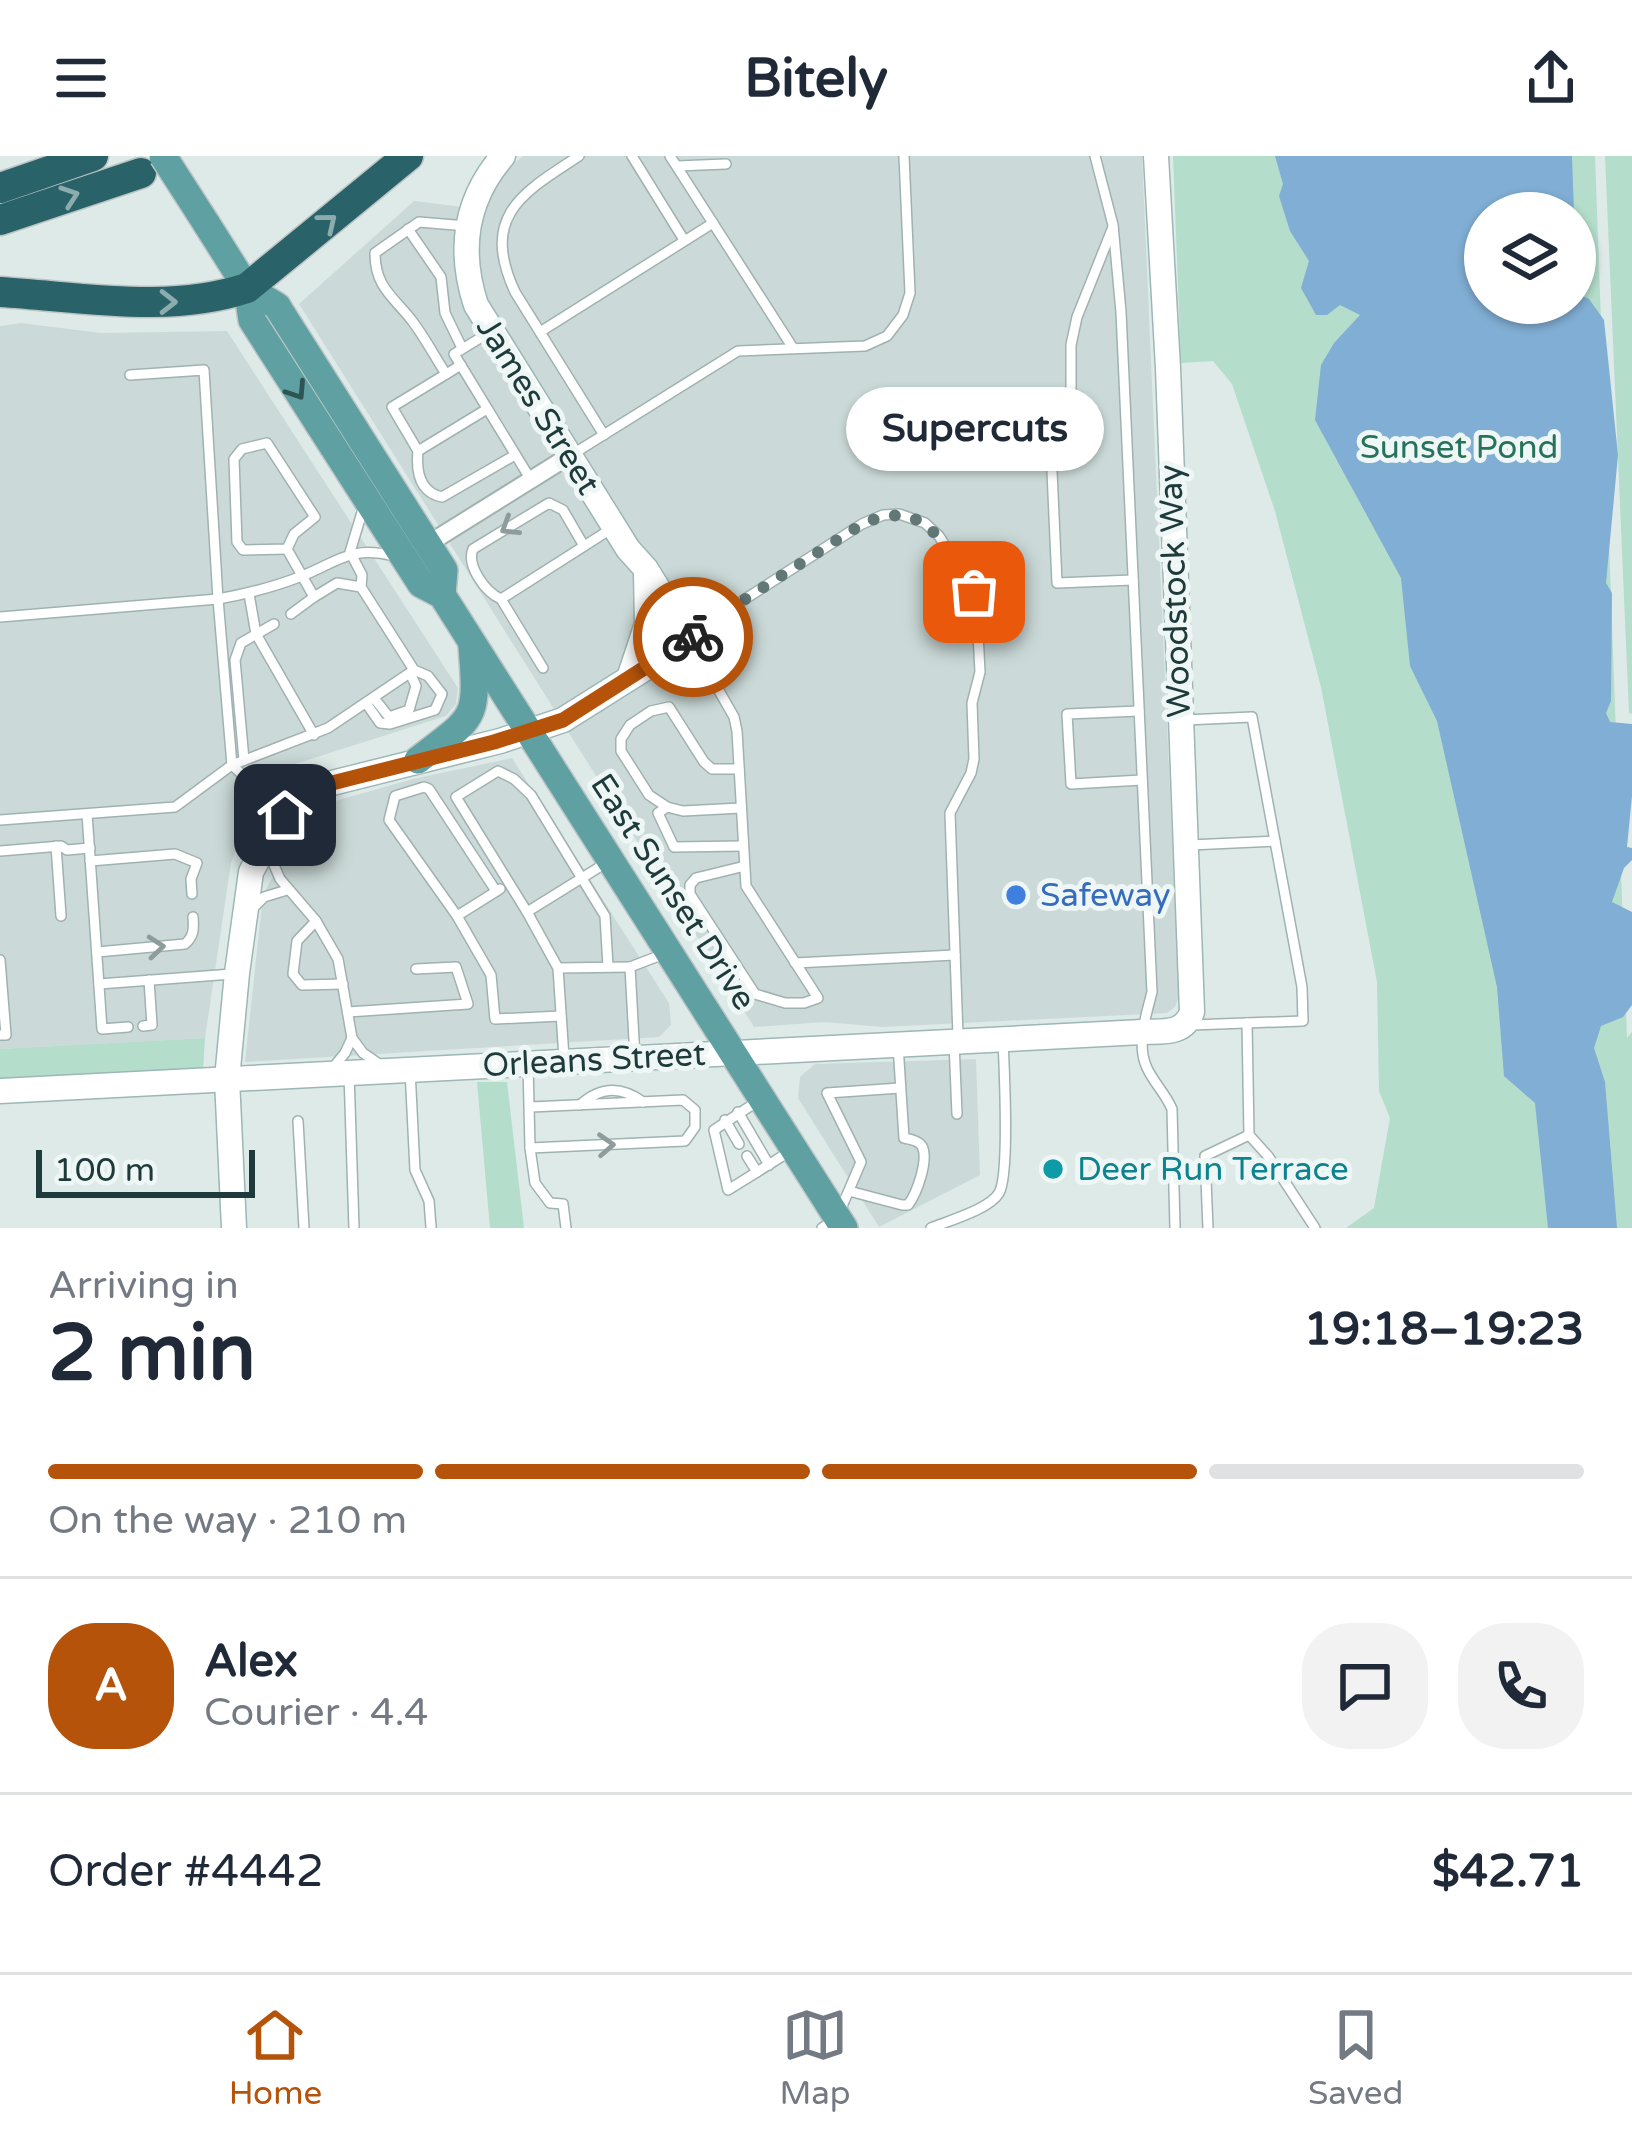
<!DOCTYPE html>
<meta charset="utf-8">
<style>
:root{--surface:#fff;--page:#f2f2f3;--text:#1f2937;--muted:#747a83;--line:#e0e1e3;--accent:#b45309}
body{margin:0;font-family:"Varela Round",sans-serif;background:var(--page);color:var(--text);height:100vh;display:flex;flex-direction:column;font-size:45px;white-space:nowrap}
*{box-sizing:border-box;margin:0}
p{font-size:39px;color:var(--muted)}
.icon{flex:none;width:66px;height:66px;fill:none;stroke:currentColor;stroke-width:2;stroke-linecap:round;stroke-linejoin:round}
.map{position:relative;height:1072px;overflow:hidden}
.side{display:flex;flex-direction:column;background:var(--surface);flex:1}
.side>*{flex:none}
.buttons{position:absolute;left:1464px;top:36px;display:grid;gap:24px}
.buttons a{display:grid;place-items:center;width:132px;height:132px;border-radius:50%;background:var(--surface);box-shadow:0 3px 9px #0004;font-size:60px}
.scale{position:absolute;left:36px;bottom:30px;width:219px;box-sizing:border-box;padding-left:12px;border:6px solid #1e3a3a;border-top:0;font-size:33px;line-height:42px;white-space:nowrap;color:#1e3a3a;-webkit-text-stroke:9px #eef7f5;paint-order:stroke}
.pin{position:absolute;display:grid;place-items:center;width:102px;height:102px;color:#fff;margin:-51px;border-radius:24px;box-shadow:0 6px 18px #0006}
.courier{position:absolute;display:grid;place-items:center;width:120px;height:120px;margin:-60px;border:9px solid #b45309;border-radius:50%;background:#fff;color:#222;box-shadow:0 3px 15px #0007}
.bubble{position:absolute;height:84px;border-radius:42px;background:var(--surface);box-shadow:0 3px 9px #0004;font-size:39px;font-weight:700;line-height:84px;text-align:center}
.overview em{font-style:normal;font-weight:700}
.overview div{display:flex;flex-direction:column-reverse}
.overview{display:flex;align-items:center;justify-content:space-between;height:204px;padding:0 48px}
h1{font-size:78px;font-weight:700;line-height:90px}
.bar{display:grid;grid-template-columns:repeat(4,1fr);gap:18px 12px;align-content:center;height:144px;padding:0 48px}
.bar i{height:15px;border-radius:9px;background:var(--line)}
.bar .active{background:var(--accent)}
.bar p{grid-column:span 4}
.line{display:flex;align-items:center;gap:30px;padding:0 48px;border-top:3px solid var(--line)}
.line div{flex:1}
.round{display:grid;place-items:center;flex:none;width:126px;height:126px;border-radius:48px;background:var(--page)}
header{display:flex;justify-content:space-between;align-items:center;height:156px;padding:0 48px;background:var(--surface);font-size:54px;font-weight:700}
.dock{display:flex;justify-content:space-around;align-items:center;height:168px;border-top:3px solid var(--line);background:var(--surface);font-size:33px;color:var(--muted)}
.dock a{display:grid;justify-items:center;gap:6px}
.dock .active{color:var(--accent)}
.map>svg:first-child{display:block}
</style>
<header><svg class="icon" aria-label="menu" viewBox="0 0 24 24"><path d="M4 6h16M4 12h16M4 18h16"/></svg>Bitely<svg class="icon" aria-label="share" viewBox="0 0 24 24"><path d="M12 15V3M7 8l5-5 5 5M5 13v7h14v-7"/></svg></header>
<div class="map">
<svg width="1632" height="1072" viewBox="0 0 1632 1072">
<rect width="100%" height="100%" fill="#ddeae8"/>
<!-- built -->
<g fill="#cbdad8">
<path d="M523 0H1142L1179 840 1175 851 1167 857 882 871 824 866 754 871 299 148 414 45 463 51Z"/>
<path d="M21 167 101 177 227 175 458 532 456 548 446 560 295 608 250 656 231 707 205 882 0 893V170Z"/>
<path d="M512 602 669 847 671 869 659 881 245 906 263 739 295 679 335 645 413 623Z"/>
<path d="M976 903 980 1019 879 1071 798 942 800 921 815 908Z"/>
</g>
<!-- green -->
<g fill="#b4ddcb" fill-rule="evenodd">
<path d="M1173 0H1595L1627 882 1632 876V1072H1346L1374 1052 1390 962 1379 935 1377 826 1321 531 1275 355 1232 228 1213 205 1181 207ZM1485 57H1575V147H1485Z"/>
<path d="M1605 0H1632V558L1629 557Z"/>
<path d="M205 882 203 915 0 926V893Z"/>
<path d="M477 926H507L524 1072H490Z"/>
</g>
<!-- water -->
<path fill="#81aed4" d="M1275 0H1572L1574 57H1485V147H1575V137L1589 143 1604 164 1618 299 1606 427 1612 437 1611 545 1606 557 1610 566 1632 568V640L1627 691 1632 692V704L1624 712 1612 746 1632 756V849L1623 861 1601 870 1594 892 1605 926 1617 1072H1548L1535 947 1504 920 1497 831 1437 565 1410 510 1401 422 1315 264 1321 209 1334 187 1360 159 1340 149 1327 159H1316L1301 132 1309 105 1290 75 1279 40 1283 28Z"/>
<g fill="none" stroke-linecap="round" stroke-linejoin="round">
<!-- lane casing -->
<g stroke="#a0b2b0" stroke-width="12">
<g id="lane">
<path d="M579 0C522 37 480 60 515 136L604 279"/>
<path d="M632 0 684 84"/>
<path d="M670 0 793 192"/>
<path d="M1095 0 1113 69 1121 156 1152 836C1146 860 1136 888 1147 912 1154 927 1165 937 1172 953L1175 1072"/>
<path d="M677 10 726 8"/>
<path d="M1113 71 1077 161 1071 189V235L1064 240 1037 243 1034 251 1036 273 1051 293 1057 427 1133 424"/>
<path d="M408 73 441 121 445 157 462 192"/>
<path d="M490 176 454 198 531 324"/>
<path d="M540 176 713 67"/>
<path d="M461 209 392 251 418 295 487 253"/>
<path d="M446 218C435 201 425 182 413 166 394 141 375 132 375 97L419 66 467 70"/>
<path d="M130 219 204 214 218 443 232 609 285 659"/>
<path d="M267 287 315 361 294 378 287 393 243 394 237 386 234 303 242 293Z"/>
<path d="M418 295C416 315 419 336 442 341L515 299"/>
<path d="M573 298 738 195 865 190 887 180 903 159 910 137 904 0"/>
<path d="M287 393 314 441 337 427 361 431"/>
<path d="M249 438 256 478 314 579"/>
<path d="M501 443C485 436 466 409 473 393L549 347 563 354 584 390"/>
<path d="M291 458 314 441"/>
<path d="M0 461 218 443C246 438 274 431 302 420 337 406 352 389 393 400"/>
<path d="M543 512 501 443 614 371"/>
<path d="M374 542 389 561 409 554 416 530 410 517"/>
<path d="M366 547 380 567 390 568 435 554 442 538 428 520 414 514"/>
<path d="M1139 555 1067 558 1071 628 1142 624"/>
<path d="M1185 564 1252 561 1302 831 1303 865 1192 869"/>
<path d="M244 604 235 504 241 487 274 468"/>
<path d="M667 651 649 639 621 595V583L630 569 651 555 669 551 704 606 712 613H739"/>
<path d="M741 652 683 655 667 651 658 657 674 691 743 690"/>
<path d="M87 658 102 873 128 871"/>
<path d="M0 664 175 651 232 609 328 572 414 514 361 431 362 419 350 396 363 353"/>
<path d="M272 689 274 709 280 723 316 765 338 803 352 882 345 897 331 914"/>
<path d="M1190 689 1275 685"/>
<path d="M56 690 61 760"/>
<path d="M0 695 61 690 67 694 90 692"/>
<path d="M90 705 175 698 197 707 191 723 192 738"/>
<path d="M745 710 696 722 690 729V738L755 838 785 847H804L818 842 746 730 737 575 734 561 690 484 714 463 862 368 883 359 899 358 925 367 939 380 976 439 980 516 972 547 974 603 971 617 950 657 958 880"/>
<path d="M500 733 457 760 491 819 495 863 561 860"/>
<path d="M251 754 264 741 287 734"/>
<path d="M527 756 456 641 498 615 514 623 531 639 605 760 608 810"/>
<path d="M457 760 389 664 395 640 424 631 429 633 496 735"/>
<path d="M316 765 297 785 293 818 302 829 343 828"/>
<path d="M97 796 185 788C194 780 194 773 193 761"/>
<path d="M0 804 6 879H0"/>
<path d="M795 807 955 799"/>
<path d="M558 812 630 811"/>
<path d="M99 828 232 818"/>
<path d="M348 856 468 848 456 811 416 813"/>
<path d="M1247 867 1249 979 1268 1000 1315 1072"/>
<path d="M143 870 152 869 149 824"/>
<path d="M352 882 363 897 382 910"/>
<path d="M954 886 957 958"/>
<path d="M564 902 558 812 527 756 606 707"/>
<path d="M635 902 630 811 664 798"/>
<path d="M528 908 530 992 685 985 695 971V954L683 944 531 951"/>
<path d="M410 914 415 1014 429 1045 431 1071"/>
<path d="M349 917 354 1072"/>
<path d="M758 945 714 974 728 1034 789 996"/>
<path d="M580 949C601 930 621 930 643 946"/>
<path d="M738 956 769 1009"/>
<path d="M725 964 739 988"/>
<path d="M298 965 304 1072"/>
<path d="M530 992 535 1027 550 1047 563 1048 566 1072"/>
<path d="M747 1000 757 1016"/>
<path d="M849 1035 902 1049H908C917 1037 929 1004 922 990 919 985 910 983 904 982L898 889"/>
<path d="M822 1072 837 1062 861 1006 827 937 900 932"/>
<path d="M931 1072C948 1065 990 1053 999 1037 1010 1018 1004 911 1003 883"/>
<path d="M1208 1072 1205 1000 1249 979"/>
</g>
</g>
<!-- street casing -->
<g stroke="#a0b2b0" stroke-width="20">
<path id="street" d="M428 388 569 300"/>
</g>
<!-- secondary casing -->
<g stroke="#9cb7b5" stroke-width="27">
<g id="secondary">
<path d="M629 522 647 468 646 416"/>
<path d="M0 935 1142 876C1163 875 1184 879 1192 856L1168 212 1156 0"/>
<path d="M234 1072 227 923 237 817 251 716 274 673 293 652 332 627 500 585 563 564 690 484 646 413 628 393 476 149C458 94 465 44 503 0"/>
</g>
</g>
<!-- primary casing -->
<g stroke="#bcc4c4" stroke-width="30">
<g id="primary">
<path d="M206 67 247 132 252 164 421 428 442 439 844 1072"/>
<path d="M247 132 277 150 280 155 444 414 442 439"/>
<path d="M418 604C476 559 478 565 472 490"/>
</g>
</g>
<!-- highway casing -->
<g stroke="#bcc4c4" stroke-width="33">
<g id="highway">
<path d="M0 32 93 0"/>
<path d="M0 64 141 17"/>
<path d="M0 136C82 141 168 158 247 132L408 0"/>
</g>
</g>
<!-- lane -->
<use href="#lane" stroke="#fff" stroke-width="9"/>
<!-- street -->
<use href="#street" stroke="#fff" stroke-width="16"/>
<!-- secondary -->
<use href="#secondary" stroke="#fff" stroke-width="24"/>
<!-- primary -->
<use href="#primary" stroke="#5fa0a3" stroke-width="27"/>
<!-- highway -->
<use href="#highway" stroke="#296268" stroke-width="30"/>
<!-- primary-bridge casing -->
<g stroke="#bcc4c4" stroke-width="30" stroke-linecap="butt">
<path id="primary-bridge" d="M163 0 206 67"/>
</g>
<!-- primary-bridge -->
<use href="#primary-bridge" stroke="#5fa0a3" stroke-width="27"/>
</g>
<!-- one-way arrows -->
<defs><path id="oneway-chevron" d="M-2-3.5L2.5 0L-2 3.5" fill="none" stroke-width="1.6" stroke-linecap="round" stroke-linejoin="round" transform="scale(3)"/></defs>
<g stroke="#8cacae">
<use href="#oneway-chevron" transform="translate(70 40) rotate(-19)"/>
<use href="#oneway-chevron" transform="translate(328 66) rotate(-39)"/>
<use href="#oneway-chevron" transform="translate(168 146)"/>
</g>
<use stroke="#2e5454" href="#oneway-chevron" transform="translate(297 235) rotate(57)"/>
<g stroke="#8e9c9c">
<use href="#oneway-chevron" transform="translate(509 371) rotate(148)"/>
<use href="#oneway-chevron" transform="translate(156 791) rotate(-5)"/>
<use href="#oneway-chevron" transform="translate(606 989) rotate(-3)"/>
</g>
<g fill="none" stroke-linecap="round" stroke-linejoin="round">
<!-- done -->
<path stroke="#617877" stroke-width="12" stroke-dasharray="0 21.6" d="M693 481 714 463 862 368C927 339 944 390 974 436"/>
<!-- route -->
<path stroke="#b45309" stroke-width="15" d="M285 659 310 639 332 627 494 586 563 564 693 481"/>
</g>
<!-- markers -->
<circle fill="#3f7fe0" stroke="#eef7f5" stroke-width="4.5" cx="1016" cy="739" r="12"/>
<circle fill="#0f9aa8" stroke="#eef7f5" stroke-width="4.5" cx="1053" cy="1013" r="12"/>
<g text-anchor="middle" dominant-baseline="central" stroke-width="10" stroke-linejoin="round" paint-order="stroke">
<!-- street labels -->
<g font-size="33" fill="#1e3a3a" stroke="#eef7f5">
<text transform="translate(538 250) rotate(58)">James Street</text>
<text transform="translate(1175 435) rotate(-92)">Woodstock Way</text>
<text transform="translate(673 736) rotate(57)">East Sunset Drive</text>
<text transform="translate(594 904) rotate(-3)">Orleans Street</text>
</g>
<!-- park labels -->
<g font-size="33" fill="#26735b" stroke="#eef7f5">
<text x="1459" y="291">Sunset Pond</text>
</g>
<!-- shop labels -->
<g font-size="33" fill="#366cbe" stroke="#eef7f5" text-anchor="start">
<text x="1040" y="739">Safeway</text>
</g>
<!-- culture labels -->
<g font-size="33" fill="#0d838f" stroke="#eef7f5" text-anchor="start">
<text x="1077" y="1013">Deer Run Terrace</text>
</g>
</g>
</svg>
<div class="buttons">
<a><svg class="icon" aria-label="layers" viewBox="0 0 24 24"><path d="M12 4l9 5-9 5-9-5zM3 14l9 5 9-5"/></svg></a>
</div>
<div class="scale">100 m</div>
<div class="pin" style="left:974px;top:436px;background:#ea580c"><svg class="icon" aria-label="bag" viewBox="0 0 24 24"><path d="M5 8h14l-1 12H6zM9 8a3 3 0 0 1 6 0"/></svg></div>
<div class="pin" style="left:285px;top:659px;background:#1f2937"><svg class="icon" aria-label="home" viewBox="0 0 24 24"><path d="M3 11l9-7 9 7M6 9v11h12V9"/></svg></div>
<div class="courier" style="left:693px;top:481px"><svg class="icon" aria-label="bike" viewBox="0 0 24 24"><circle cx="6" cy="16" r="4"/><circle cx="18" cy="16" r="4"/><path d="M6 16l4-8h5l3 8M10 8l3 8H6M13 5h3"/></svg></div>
<div class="bubble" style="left:846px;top:231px;width:258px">Supercuts</div>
</div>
<section class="side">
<div class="overview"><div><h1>2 min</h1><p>Arriving in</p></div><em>19:18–19:23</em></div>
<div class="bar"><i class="active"></i><i class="active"></i><i class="active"></i><i></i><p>On the way · 210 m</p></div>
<div class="line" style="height:216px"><b class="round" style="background:var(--accent);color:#fff">A</b><div><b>Alex</b><p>Courier · 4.4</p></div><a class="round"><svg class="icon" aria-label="chat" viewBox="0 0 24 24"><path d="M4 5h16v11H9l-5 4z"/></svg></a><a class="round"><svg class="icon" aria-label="phone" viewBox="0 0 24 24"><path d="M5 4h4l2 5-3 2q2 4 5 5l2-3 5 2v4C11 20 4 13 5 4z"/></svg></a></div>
<div class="line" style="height:156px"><div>Order #4442</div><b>$42.71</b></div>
</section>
<nav class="dock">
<a class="active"><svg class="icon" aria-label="home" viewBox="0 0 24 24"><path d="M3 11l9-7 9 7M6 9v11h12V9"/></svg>Home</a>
<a><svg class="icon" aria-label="map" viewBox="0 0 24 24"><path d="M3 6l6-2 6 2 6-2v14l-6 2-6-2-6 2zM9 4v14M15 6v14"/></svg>Map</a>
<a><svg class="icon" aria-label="saved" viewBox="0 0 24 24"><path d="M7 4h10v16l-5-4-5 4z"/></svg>Saved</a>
</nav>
